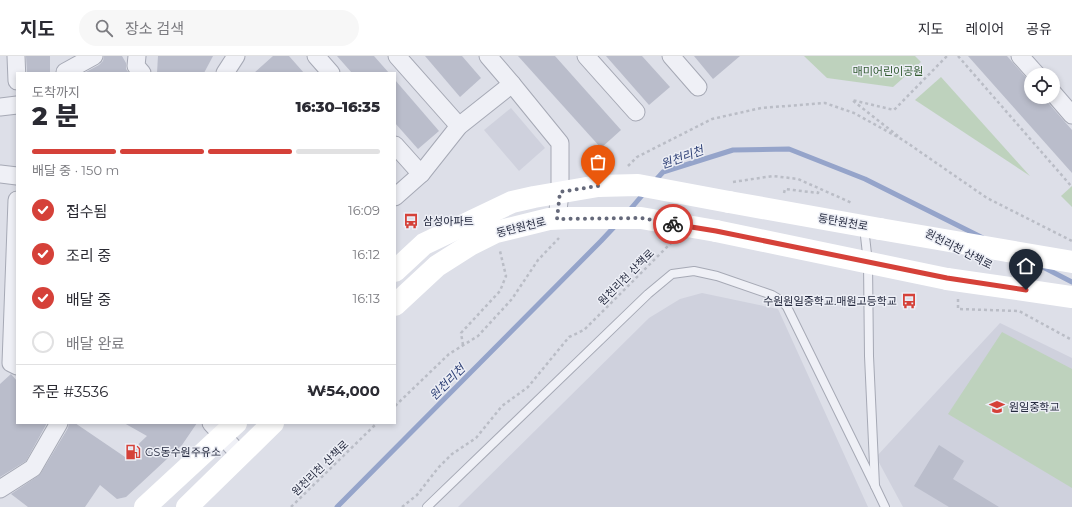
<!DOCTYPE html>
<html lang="ko">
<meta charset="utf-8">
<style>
:root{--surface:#fff;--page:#f7f7f7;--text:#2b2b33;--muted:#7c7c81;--line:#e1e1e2;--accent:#d54139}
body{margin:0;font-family:Montserrat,"Noto Sans KR",sans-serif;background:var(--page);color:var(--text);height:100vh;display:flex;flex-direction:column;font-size:15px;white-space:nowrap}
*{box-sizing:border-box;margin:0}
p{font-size:13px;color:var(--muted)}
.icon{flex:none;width:22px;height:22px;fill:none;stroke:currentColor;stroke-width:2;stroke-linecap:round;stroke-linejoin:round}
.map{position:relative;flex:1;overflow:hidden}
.drawer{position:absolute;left:16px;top:16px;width:380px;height:352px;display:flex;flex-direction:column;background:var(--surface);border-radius:0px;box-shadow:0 2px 6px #0003}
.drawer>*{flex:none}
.fabs{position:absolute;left:1024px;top:12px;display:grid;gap:8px}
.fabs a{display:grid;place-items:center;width:36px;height:36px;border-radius:50%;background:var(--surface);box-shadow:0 2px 6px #0003;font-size:20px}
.pin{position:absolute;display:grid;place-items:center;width:34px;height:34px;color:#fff;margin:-41px -17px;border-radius:50% 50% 50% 0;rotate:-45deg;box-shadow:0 0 4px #0007}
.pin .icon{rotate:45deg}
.courier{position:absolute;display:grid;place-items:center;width:40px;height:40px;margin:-20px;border:3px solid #d54139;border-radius:50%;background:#fff;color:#222;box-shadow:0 1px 5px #0007}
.overview em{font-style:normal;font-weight:800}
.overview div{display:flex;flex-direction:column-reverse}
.overview{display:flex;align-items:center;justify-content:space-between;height:68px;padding:0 16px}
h1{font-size:26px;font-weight:800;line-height:30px}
.bar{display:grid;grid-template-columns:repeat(4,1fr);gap:6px 4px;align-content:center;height:48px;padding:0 16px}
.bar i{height:5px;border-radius:3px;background:var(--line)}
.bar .active{background:var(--accent)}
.bar p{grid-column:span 4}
.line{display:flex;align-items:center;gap:10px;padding:0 16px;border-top:1px solid var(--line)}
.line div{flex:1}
ol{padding:0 16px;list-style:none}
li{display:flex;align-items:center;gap:12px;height:44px}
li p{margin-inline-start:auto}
li .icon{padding:4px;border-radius:50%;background:var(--accent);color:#fff;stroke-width:4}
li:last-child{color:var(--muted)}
li i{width:22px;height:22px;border:2px solid var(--line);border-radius:50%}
header{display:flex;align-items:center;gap:24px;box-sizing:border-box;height:56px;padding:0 20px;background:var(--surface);border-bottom:1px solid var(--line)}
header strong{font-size:19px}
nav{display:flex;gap:22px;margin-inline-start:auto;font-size:14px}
.search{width:280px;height:36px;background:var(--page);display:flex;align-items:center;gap:10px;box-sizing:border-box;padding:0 14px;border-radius:22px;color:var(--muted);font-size:15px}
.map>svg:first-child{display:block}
</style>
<header>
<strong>지도</strong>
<div class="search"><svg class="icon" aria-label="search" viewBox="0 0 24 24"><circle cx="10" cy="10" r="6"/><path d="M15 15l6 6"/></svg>장소 검색</div>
<nav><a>지도</a><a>레이어</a><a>공유</a></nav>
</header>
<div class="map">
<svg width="1072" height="451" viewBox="0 0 1072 451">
<rect width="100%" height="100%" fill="#dddfe8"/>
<!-- built -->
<g fill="#cfd1dd">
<path d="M511 52 545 92 519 115 484 74Z"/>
<path d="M702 237 778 253 868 451H458L649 262 680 243Z"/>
<path d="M1000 267 1072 302V451H903L876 401Z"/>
</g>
<!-- green -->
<g fill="#bed2bd">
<path d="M804 0H915L921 6 893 31 827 22Z"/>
<path d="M941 21 1030 120 915 44Z"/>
<path d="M1072 130V151L1061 140Z"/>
<path d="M1002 276 1072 313V432L948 358Z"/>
</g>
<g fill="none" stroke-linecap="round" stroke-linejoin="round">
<!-- stream -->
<g stroke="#95a4ca" stroke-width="5">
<path d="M654 126 663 116 733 94 789 93 865 123 983 182"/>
<path d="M628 156 645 136"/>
<path d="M1041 210 1072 226"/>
<path d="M337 451 601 185 616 169"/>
</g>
</g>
<!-- building -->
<g fill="#babdcb">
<path d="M26 0H50V16H27Z"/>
<path d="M104 0H122L126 7V13L129 17H84L99 9 103 5Z"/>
<path d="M158 0H213L204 17H157Z"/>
<path d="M273 0H289L304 17H254Z"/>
<path d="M337 0H374L389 17H352Z"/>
<path d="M425 0H462L481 22 460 41Z"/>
<path d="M518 0H555L621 74 601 92Z"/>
<path d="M606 0H642L670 31 649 49Z"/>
<path d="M694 0H740L713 23Z"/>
<path d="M968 0H1007L1031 27V41H1043L1072 74V117Z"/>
<path d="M395 24 439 75 418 93 395 67Z"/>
<path d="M11 318 17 325V367H47L26 405 0 421V328Z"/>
<path d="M69 367H75L125 401 147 380 124 367H197L182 389 126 441 117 443 100 429 85 451H28L11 438 38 420 41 417 68 372Z"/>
<path d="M939 389 964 405 953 423 999 451H949L914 430Z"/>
</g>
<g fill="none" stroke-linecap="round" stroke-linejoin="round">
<!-- lane casing -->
<g stroke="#a6a9b5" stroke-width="10">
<g id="lane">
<path d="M864 171 868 207 869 300 875 430 885 451"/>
<path d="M427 451 648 238 672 218 694 215 717 220 772 239 782 245 787 251 875 430"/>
</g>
</g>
<!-- street casing -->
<g stroke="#a6a9b5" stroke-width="19">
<g id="street">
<path d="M16 0 17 25"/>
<path d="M137 0 136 10 142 17"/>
<path d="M316 0 331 17"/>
<path d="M397 0 459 70"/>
<path d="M488 0 512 28 560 87V137L557 163"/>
<path d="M586 0 636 56"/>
<path d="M671 0 698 31"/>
<path d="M1020 0 1037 19"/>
<path d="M66 17 65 16 94 0"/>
<path d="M225 17 236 0"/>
<path d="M1053 37 1072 59"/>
<path d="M0 51 17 49"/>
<path d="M395 89 421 118"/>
<path d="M0 118 17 120"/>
<path d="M395 141 421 118 459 70 512 28"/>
<path d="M17 144 11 307 17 310"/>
<path d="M211 367 240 399"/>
<path d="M0 433 33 412 59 367"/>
</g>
</g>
<!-- path -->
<g stroke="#babdc6" stroke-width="2.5" stroke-dasharray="3 3" stroke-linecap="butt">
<path d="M958 0 1072 131"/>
<path d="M898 80 852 44 894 54 947 0"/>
<path d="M628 110 637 101 712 63 761 52 825 47 854 57 903 84 987 142 1072 185"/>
<path d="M733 126 773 120 798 123 852 147"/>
<path d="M784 137 785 133 818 137 819 133"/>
<path d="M958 243V253L1019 255 1072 284"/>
<path d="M463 289 461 277 500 235 506 220 500 195"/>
<path d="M395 350 449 298 478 280 512 243 538 204 559 182"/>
<path d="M291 451 377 367"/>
<path d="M402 451 417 439 438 412 452 398 476 382 502 350 528 331 569 281 584 274 671 187"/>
</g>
<!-- lane -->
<use href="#lane" stroke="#eff0f6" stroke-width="8"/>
<!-- street -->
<use href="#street" stroke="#eff0f6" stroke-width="17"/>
<!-- secondary -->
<g stroke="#fff" stroke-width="22">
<path d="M729 146 880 173"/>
<path d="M716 175 947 223"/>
<path d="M395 215 424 188 512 146 534 141 598 130"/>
<path d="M395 249 437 210 470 189 496 176 549 163 570 162"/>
<path d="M145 451 236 367"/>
<path d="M187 451 273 367"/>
</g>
<!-- secondary-bridge -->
<g stroke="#fff" stroke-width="22">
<path d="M598 130 638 129 729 146"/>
<path d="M570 162H641L716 175"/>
<path d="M880 173 1072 206"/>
<path d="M947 223 1072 241"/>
</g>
</g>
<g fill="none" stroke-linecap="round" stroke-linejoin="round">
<!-- done -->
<path stroke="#65697a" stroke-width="4" stroke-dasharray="0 7.2" d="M598 130 560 136 557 163 641 162 673 168"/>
<!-- route -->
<path stroke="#d54139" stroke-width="5" d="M673 168 716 175 947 222 1026 234"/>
</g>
<!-- icons -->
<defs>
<g id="bus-bare" transform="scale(1.2)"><path d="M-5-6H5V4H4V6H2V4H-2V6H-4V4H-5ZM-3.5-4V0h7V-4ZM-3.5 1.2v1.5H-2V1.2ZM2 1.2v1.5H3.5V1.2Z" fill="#d54139" stroke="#eceef5" stroke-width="2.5" paint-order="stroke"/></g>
<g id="school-bare" transform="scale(1.2)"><path d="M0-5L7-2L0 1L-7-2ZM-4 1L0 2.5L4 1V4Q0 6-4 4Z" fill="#d54139" stroke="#eceef5" stroke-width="2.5" paint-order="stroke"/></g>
<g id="fuel-bare" transform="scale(1.2)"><path d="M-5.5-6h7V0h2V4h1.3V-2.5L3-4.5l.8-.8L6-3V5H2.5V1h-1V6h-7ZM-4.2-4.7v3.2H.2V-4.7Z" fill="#d54139" stroke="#eceef5" stroke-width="2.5" paint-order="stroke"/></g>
</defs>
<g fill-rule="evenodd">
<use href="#bus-bare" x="411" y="165"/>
<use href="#bus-bare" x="909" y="245"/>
<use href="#school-bare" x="997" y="351"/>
<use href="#fuel-bare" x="133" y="396"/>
</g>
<g text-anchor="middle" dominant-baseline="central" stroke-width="3" stroke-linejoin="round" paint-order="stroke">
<!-- park labels -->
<g font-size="11" fill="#325b32" stroke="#eceef5">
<text x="888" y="15">매미어린이공원</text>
</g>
<!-- poi labels -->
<g font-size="11" fill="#252a3f" stroke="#eceef5" text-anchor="start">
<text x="423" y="165">삼성아파트</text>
<text x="897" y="245" text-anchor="end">수원원일중학교.매원고등학교</text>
<text x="1009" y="351">원일중학교</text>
<text x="145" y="396">GS동수원주유소</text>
</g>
<!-- street labels -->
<g font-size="11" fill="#252a3f" stroke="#eceef5">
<text transform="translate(843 166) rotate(10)">동탄원천로</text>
<text transform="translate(521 171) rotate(-14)">동탄원천로</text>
<text transform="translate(959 193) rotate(27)">원천리천 산책로</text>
<text transform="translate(626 221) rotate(-45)">원천리천 산책로</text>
<text transform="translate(320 412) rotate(-44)">원천리천 산책로</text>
</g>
<!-- water labels -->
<g font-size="12" font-style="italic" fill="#2d3f75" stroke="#eceef5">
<text transform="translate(682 101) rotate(-20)">원천리천</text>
<text transform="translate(447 326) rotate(-45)">원천리천</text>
</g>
</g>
</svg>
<div class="fabs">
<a><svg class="icon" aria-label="locate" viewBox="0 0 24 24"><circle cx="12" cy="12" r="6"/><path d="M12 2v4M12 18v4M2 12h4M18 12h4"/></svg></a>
</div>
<div class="pin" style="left:598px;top:130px;background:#ea580c"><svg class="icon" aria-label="bag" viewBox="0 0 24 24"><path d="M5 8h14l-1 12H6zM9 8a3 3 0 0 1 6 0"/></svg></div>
<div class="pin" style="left:1026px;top:234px;background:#1f2937"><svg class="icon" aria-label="home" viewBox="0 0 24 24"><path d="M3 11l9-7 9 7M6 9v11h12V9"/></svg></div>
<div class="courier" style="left:673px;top:168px"><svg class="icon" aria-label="bike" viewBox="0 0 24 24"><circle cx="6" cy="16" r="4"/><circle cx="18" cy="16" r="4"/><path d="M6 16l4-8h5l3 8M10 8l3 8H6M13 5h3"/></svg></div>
<section class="drawer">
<div class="overview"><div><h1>2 분</h1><p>도착까지</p></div><em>16:30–16:35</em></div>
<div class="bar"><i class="active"></i><i class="active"></i><i class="active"></i><i></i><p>배달 중 · 150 m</p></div>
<ol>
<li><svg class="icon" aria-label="check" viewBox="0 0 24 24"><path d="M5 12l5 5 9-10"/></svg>접수됨<p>16:09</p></li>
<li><svg class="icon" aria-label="check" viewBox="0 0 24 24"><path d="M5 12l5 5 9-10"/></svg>조리 중<p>16:12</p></li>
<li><svg class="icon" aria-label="check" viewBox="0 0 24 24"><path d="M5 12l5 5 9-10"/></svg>배달 중<p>16:13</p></li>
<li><i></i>배달 완료</li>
</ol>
<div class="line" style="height:52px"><div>주문 #3536</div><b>₩54,000</b></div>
</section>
</div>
